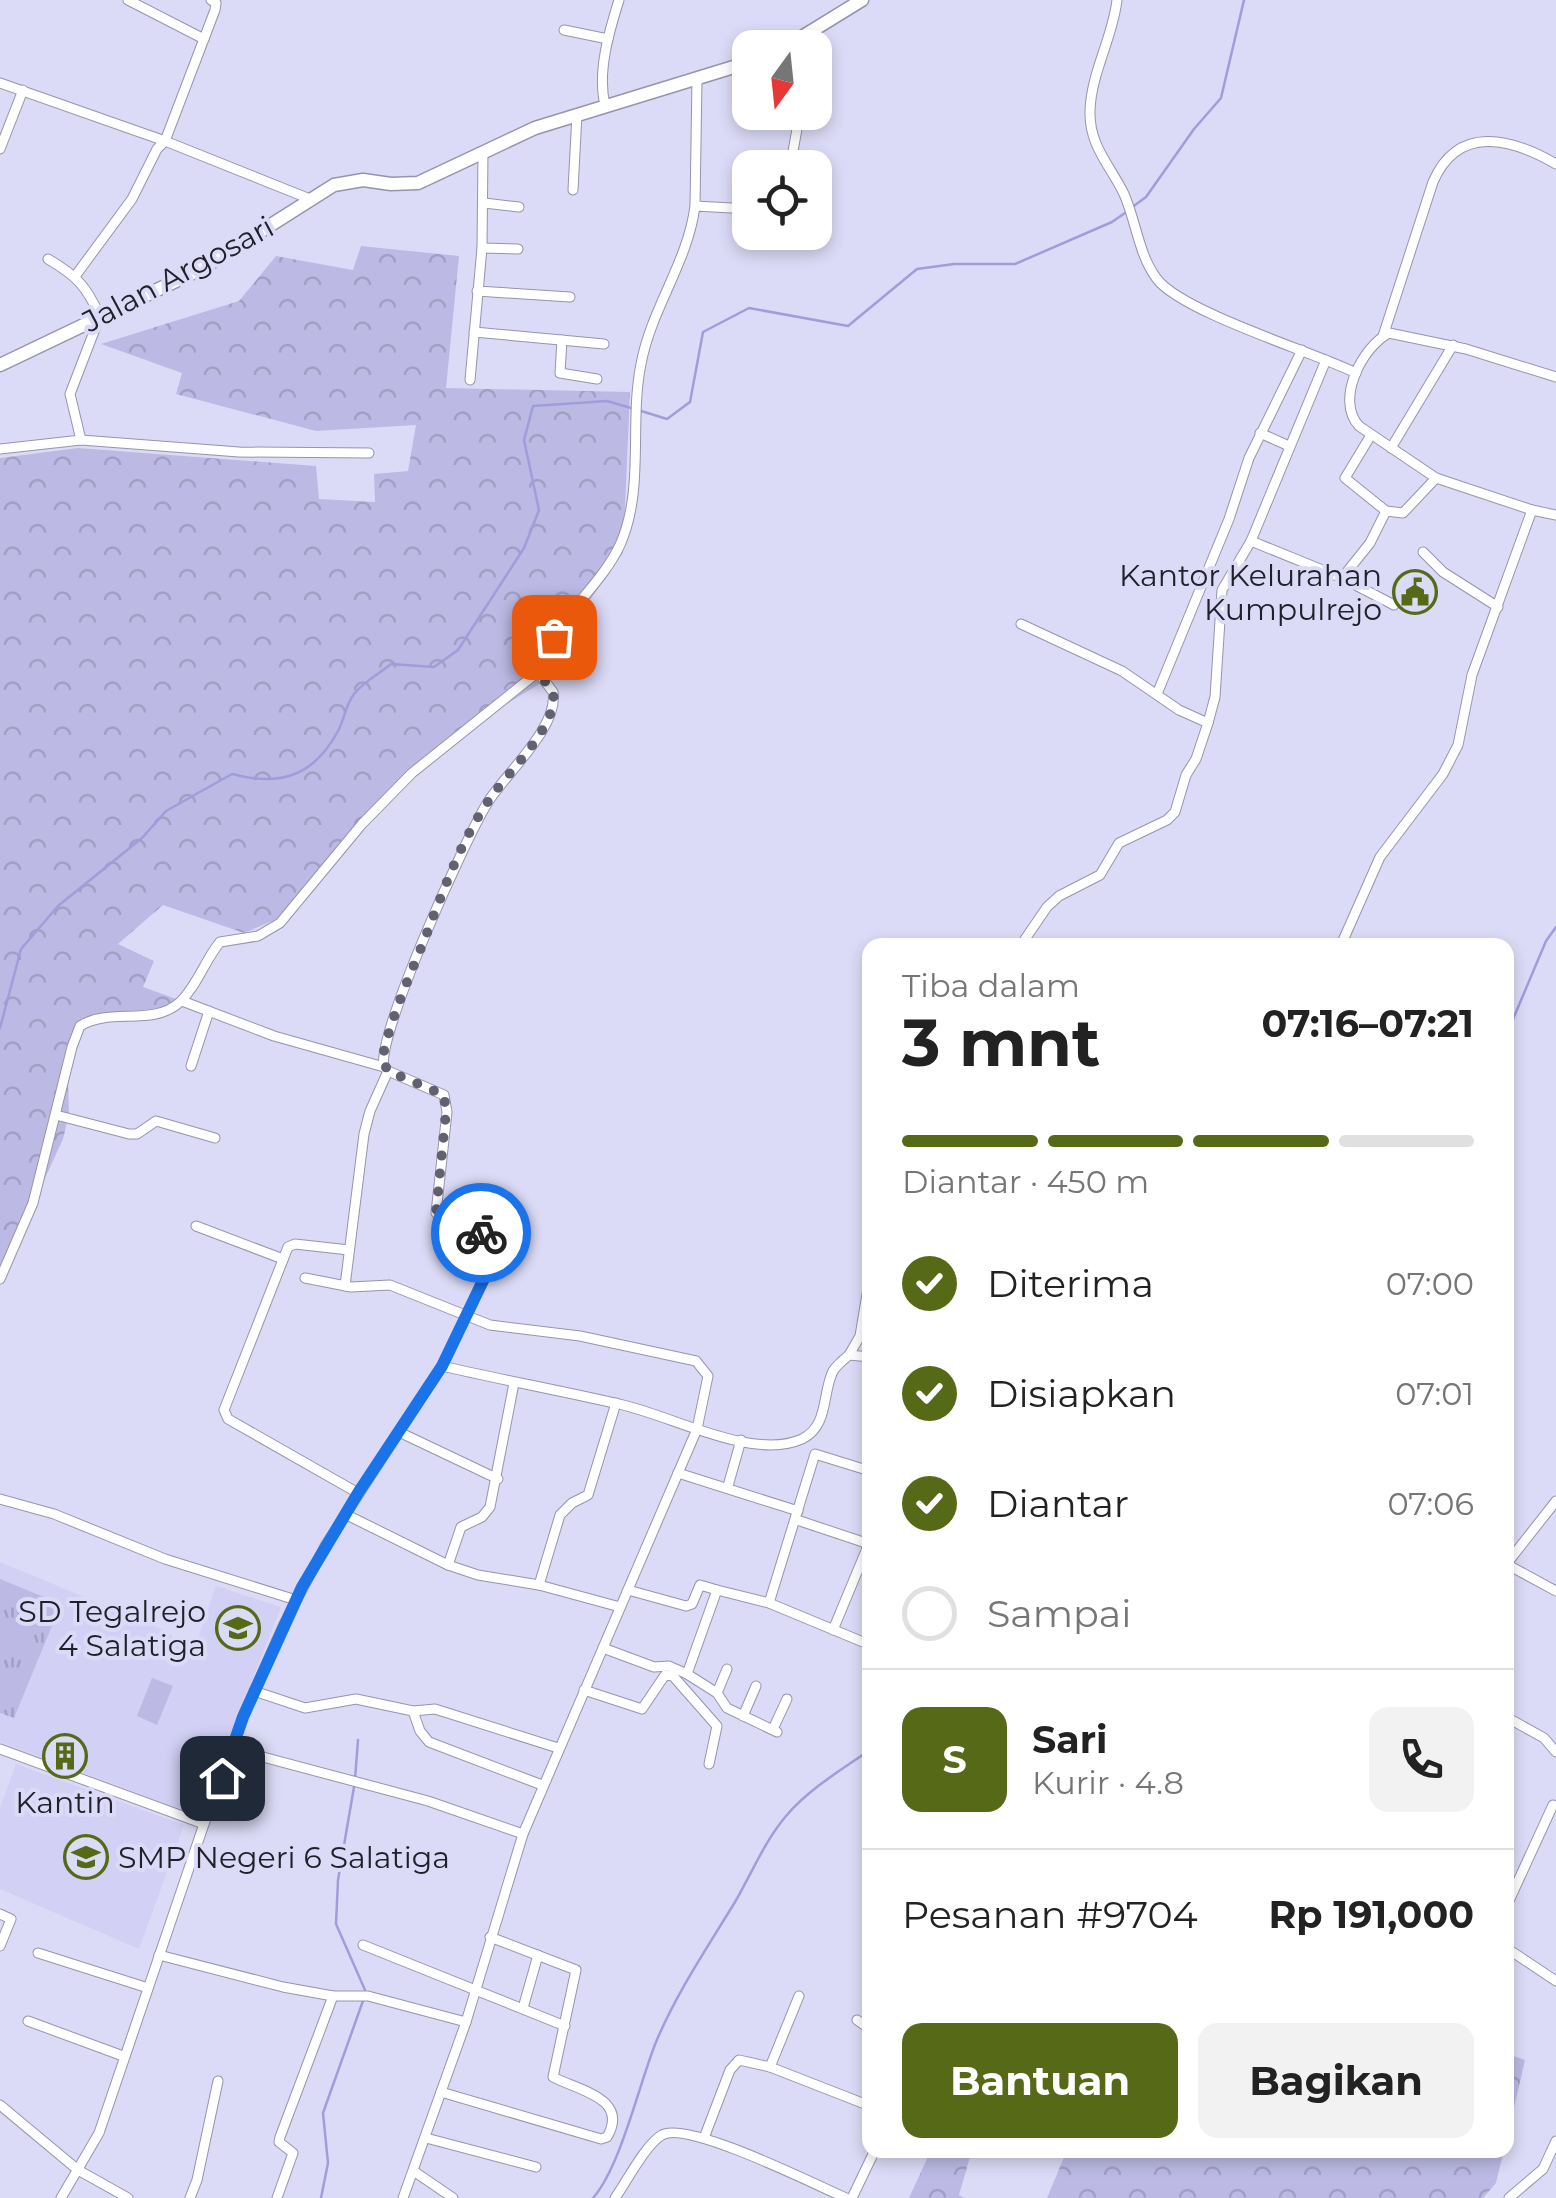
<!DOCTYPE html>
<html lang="id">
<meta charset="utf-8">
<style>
:root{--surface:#fff;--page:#f2f2f2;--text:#222;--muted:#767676;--line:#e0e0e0;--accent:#566916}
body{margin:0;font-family:Montserrat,sans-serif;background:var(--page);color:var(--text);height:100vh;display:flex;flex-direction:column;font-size:38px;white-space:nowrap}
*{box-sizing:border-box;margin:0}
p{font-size:32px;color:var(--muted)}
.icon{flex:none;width:55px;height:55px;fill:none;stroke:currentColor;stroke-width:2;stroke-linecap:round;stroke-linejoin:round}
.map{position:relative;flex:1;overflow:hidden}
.sheet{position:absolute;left:862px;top:938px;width:652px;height:1220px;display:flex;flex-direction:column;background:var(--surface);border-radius:20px;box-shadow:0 5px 15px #0003}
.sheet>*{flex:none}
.needle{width:65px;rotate:195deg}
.tools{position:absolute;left:732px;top:30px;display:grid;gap:20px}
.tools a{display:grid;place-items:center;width:100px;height:100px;border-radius:20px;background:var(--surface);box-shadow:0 5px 15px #0003;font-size:50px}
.pin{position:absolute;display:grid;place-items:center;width:85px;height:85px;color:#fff;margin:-42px;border-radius:20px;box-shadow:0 5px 15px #0006}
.courier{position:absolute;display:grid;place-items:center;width:100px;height:100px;margin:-50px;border:8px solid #1a73e8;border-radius:50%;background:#fff;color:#222;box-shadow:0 2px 12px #0007}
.head em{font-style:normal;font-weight:700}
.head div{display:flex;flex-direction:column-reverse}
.head{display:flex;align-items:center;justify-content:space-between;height:170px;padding:0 40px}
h1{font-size:65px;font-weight:700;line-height:75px}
.bar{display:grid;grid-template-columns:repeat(4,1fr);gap:15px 10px;align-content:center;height:120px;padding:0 40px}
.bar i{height:12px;border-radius:8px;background:var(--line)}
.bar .on{background:var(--accent)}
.bar p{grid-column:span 4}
.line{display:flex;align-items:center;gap:25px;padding:0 40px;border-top:2px solid var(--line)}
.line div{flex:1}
.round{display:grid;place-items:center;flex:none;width:105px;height:105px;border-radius:20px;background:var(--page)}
ol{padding:0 40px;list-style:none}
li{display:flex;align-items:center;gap:30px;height:110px}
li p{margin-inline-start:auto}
li .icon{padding:10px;border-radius:50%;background:var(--accent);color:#fff;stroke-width:4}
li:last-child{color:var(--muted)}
li i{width:55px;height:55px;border:5px solid var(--line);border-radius:50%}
.primary-button{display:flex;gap:20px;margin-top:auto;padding:20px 40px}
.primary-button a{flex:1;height:115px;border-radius:20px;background:var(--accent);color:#fff;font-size:40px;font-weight:700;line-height:115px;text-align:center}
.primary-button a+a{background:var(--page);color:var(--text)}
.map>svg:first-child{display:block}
</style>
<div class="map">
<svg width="1556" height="2198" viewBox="0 0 1556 2198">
<defs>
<pattern id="grass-tufts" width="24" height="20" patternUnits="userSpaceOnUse" patternTransform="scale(2.5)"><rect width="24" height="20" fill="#bcbae4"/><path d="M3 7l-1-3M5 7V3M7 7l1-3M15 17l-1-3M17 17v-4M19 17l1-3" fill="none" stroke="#a19fc4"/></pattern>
<pattern id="forest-crowns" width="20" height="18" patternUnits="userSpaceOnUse" patternTransform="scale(2.5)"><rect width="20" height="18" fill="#bcbae4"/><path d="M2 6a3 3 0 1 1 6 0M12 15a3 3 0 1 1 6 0" fill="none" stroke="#a19fc4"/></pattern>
</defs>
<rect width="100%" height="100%" fill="#dcdbf7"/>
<!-- built -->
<g fill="#d2d0f4">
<path d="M0 1562 161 1629 194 1649 216 1586 281 1607 199 1816 0 1742Z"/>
<path d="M16 1764 184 1825 139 1949 0 1889V1808Z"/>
</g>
<!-- grass -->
<path fill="url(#grass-tufts)" d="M0 1579 61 1604 14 1718 0 1713Z"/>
<!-- forest -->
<g fill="url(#forest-crowns)">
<path d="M361 246 459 256 446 388 630 392 623 553 559 644 544 681 484 718 413 775 277 919 244 933 163 905 118 944 154 961 143 987 179 1000 171 1006 85 1026 67 1053 69 1114 63 1139 0 1276V458L78 448 316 466 319 499 375 502 374 474 408 471 416 425 316 431 176 394 182 373 101 344 239 301 276 256 353 270Z"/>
<path d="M1508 2054 1525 2060 1508 2134Z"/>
<path d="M931 2150H972L959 2195 965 2198H909Z"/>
<path d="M1067 2150H1504L1496 2183 1483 2198H1047Z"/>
</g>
<!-- garden -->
<path fill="#bcbae4" d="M152 1678 173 1686 157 1725 137 1716Z"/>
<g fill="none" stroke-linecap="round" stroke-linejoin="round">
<!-- stream -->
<g stroke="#a19cda" stroke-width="2.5">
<path d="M1131 208 1146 197 1194 129 1221 98 1244 0"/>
<path d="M638 410 667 419 690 402 703 332 749 308 848 326 917 269 954 264H1015L1112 222 1125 213"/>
<path d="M0 1028 21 949 58 906 142 838 166 811 232 774C280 787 314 776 338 731 344 720 346 704 354 694 362 683 380 673 391 664L434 667 458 650 524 548 539 510 524 440 533 406 607 401 631 408"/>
<path d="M1508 1031 1546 941 1556 927"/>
<path d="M355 1779 358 1740"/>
<path d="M354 1787 338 1880 336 1924 365 1990"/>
<path d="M321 2198 328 2163 323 2113 364 1998"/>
<path d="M593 2198C621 2166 639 2084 656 2042 677 1992 707 1948 735 1902 752 1873 764 1842 786 1816 809 1789 841 1770 870 1750"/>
</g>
<!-- street casing -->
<g stroke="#9594af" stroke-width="11">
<g id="street">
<path d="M128 0 204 39"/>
<path d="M1117 0C1113 37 1091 73 1090 111 1089 146 1110 165 1124 194 1136 221 1139 256 1157 279 1182 312 1313 352 1356 373"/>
<path d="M564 30 608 39"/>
<path d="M0 83 165 141 310 199"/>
<path d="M605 105C597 72 609 32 619 0"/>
<path d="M0 149 23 90"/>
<path d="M790 168 800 112"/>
<path d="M573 190 577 114"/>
<path d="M484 203 519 207"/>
<path d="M695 206 697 79"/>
<path d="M482 248 518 249"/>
<path d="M48 259C77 276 86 286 100 316L70 394 81 440"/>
<path d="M76 275 132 199 157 149 165 141 215 10 216 3 211 0"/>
<path d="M477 291 570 297"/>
<path d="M474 332 604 344"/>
<path d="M1383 336 1433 182C1458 124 1511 138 1556 164"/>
<path d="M562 340 560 373 597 379"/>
<path d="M470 380 482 248 483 152"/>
<path d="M1260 433 1289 446"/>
<path d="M1371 435 1345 478 1386 511 1403 513 1436 478"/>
<path d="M1391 448 1453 345"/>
<path d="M0 449 81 440 239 452 369 453"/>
<path d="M1532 510 1436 478 1359 426C1335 400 1362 347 1389 333L1466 349 1556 377"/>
<path d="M1251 541 1342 578 1394 605"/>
<path d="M1423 552 1443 572 1498 607"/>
<path d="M1342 578 1370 543 1386 511"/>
<path d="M1021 624 1122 671 1179 710 1208 723 1215 697 1222 590 1251 541 1326 360"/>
<path d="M1157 694 1229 519 1249 458 1302 350"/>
<path d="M1021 945 1047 907 1059 896 1100 875 1119 843 1167 820 1175 812 1186 775 1196 759 1208 723"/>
<path d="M1341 945 1380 857 1443 774 1458 745 1472 675 1532 510 1556 515"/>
<path d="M182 1001 274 1036 384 1067"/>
<path d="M191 1066 209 1011"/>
<path d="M56 1115 129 1134H137L156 1121 215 1138"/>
<path d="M196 1226 283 1259"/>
<path d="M349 1250 295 1244 288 1247 224 1410 228 1419 358 1493"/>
<path d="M305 1278 351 1287 390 1285 490 1325 580 1336 696 1361 708 1376 697 1429 523 1834 466 2022 403 2198"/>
<path d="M0 1279 33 1203 72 1047 80 1026C110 1007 153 1027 180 1002 197 986 205 960 220 942L258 936 280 923 362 824 412 773 538 672"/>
<path d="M345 1286 364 1134 370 1111 388 1071"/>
<path d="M849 1355 860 1336 870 1276"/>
<path d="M442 1366C502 1380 563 1391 623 1405 672 1416 753 1461 802 1439 829 1426 822 1393 833 1371 837 1365 843 1360 849 1355L870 1357"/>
<path d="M399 1432 498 1479"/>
<path d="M678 1473 798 1511"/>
<path d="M728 1486 741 1440"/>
<path d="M0 1499 54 1514 165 1559 296 1600"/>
<path d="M347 1515 448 1565 478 1575 539 1585 620 1607"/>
<path d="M797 1520 869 1544"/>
<path d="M1508 1562 1556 1501"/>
<path d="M448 1565 461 1527 482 1517 490 1507 514 1383"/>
<path d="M1508 1565 1556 1591"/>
<path d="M539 1585 560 1515 572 1503 588 1495 616 1403"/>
<path d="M628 1590 686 1606 692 1604 700 1585 717 1590"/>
<path d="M769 1603 815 1454 870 1471"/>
<path d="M833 1630 870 1541"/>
<path d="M603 1648 654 1667 669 1666 687 1674 717 1693 727 1708 777 1732"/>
<path d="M687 1674 717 1590 769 1603 863 1642"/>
<path d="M584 1690 642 1709 665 1675 673 1676 717 1726 709 1764"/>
<path d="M254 1691 305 1708 356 1699 413 1711 420 1731 429 1742 542 1785"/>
<path d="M717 1693 727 1669"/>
<path d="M413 1711 435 1709 558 1748"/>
<path d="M743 1716 756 1686"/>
<path d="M1508 1718 1544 1738 1556 1752"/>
<path d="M773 1729 787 1699"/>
<path d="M0 1749 204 1824"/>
<path d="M233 1749 428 1801 523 1834"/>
<path d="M1508 1903 1553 1805"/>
<path d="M0 1914 11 1919 0 1946"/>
<path d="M363 1945 565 2026"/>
<path d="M1508 1949 1556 1981"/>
<path d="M38 1953 148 1988"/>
<path d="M159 1955 283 1987 333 1996H368L466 2022"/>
<path d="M523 2008 538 1955"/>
<path d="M857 2020 870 2029"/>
<path d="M28 2021 123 2056"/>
<path d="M770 2067 799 1996"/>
<path d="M441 2092 601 2139 607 2137C630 2098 577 2090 553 2077L576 1970 490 1937"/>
<path d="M0 2105 78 2170 128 2198"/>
<path d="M426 2138 536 2167"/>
<path d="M704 2138 730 2070 739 2060 770 2067 870 2106"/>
<path d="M415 2172 453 2198"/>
<path d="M61 2198 99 2133 204 1824 243 1717 283 1626 325 1546 442 1366 492 1262 497 1245 494 1239 443 1219 436 1213 447 1112 444 1095 388 1071 384 1067C376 1036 466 837 488 802 506 773 559 727 553 692L538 672C550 622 599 590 620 545 645 489 629 422 641 364 651 309 688 262 695 206L750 209"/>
<path d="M190 2198 197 2180 218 2081"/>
<path d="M277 2198 293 2153 279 2142 280 2137 333 1996"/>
<path d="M615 2198C627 2181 646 2144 662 2135 687 2120 816 2185 846 2198"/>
<path d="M852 2198 875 2150"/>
<path d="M1509 2198 1543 2169 1556 2141"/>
</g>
</g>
<!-- secondary casing -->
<g stroke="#9594af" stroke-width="15">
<g id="secondary">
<path d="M784 48 862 0"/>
<path d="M0 365 203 268 334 185 363 180 391 184 418 183 535 128 750 62"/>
</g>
</g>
<!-- street -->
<use href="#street" stroke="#fff" stroke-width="9"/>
<!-- secondary -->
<use href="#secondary" stroke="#fff" stroke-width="12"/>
</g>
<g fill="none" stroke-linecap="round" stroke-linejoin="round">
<!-- done -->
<path stroke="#626172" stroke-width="10" stroke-dasharray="0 18" d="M481 1233 442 1220 436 1213 446 1112 444 1095 388 1071 382 1060C390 1020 408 980 423 943 443 893 460 840 492 796 510 770 559 724 553 692L538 672 554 637"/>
<!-- route -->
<path stroke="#1a73e8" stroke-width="12" d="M222 1778 243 1717 302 1587 358 1493 442 1366 492 1262 496 1242 481 1233"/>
</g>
<!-- icons -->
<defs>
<g id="civic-ring" transform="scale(2.25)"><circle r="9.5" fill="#dcdbf7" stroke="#566916" stroke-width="1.5"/><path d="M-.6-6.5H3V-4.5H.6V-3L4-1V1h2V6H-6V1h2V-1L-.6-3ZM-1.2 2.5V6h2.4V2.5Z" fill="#566916"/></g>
<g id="school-ring" transform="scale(2.25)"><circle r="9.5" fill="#dcdbf7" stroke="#566916" stroke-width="1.5"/><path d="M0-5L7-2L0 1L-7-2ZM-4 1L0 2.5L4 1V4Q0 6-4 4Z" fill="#566916"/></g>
<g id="building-ring" transform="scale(2.25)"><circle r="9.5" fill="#dcdbf7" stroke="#566916" stroke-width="1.5"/><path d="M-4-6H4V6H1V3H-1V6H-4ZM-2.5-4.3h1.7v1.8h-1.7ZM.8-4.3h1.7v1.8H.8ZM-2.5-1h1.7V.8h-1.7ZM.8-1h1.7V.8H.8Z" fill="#566916"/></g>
</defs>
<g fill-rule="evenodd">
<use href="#civic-ring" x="1415" y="592"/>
<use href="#school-ring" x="238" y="1628"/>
<use href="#building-ring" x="65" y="1756"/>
<use href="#school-ring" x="86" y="1857"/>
</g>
<g text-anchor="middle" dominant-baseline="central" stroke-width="8" stroke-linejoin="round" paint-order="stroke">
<!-- street labels -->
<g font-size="30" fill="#201f2a" stroke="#dcdbf7">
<text transform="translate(178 274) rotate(-28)">Jalan Argosari</text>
</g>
<!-- poi labels -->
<g font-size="30" fill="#201f2a" stroke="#dcdbf7" text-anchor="end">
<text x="1382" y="575">Kantor Kelurahan<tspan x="1382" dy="34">Kumpulrejo</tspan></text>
<text x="206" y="1611">SD Tegalrejo<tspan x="206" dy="34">4 Salatiga</tspan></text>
<text x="65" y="1802" text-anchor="middle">Kantin</text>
<text x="118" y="1857" text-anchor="start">SMP Negeri 6 Salatiga</text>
</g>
</g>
</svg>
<div class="tools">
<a><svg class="needle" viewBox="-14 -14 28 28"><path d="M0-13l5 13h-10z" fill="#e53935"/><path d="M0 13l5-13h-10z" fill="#767676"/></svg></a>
<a><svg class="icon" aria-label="locate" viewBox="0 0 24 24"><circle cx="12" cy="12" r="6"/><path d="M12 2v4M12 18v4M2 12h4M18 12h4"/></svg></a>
</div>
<div class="pin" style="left:554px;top:637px;background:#ea580c"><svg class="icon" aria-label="bag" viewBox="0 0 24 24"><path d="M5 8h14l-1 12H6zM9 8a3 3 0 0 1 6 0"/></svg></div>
<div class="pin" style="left:222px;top:1778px;background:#1f2937"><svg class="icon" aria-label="home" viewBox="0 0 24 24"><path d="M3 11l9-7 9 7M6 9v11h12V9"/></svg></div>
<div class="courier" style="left:481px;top:1233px"><svg class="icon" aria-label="bike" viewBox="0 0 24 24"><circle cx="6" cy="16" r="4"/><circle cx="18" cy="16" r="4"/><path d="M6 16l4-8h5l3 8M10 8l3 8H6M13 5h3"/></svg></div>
<section class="sheet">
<div class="head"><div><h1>3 mnt</h1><p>Tiba dalam</p></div><em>07:16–07:21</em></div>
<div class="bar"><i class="on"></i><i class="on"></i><i class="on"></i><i></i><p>Diantar · 450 m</p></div>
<ol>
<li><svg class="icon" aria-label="check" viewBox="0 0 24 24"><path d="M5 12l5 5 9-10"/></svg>Diterima<p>07:00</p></li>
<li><svg class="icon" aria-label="check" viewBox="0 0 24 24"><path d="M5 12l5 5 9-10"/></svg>Disiapkan<p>07:01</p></li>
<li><svg class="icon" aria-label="check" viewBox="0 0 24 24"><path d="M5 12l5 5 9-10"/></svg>Diantar<p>07:06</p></li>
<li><i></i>Sampai</li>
</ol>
<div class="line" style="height:180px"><b class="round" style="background:var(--accent);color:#fff">S</b><div><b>Sari</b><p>Kurir · 4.8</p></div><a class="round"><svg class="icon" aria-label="phone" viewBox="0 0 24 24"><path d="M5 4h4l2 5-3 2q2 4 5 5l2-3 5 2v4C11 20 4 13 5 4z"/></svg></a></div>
<div class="line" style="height:130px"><div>Pesanan #9704</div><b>Rp 191,000</b></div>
<div class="primary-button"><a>Bantuan</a><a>Bagikan</a></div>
</section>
</div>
